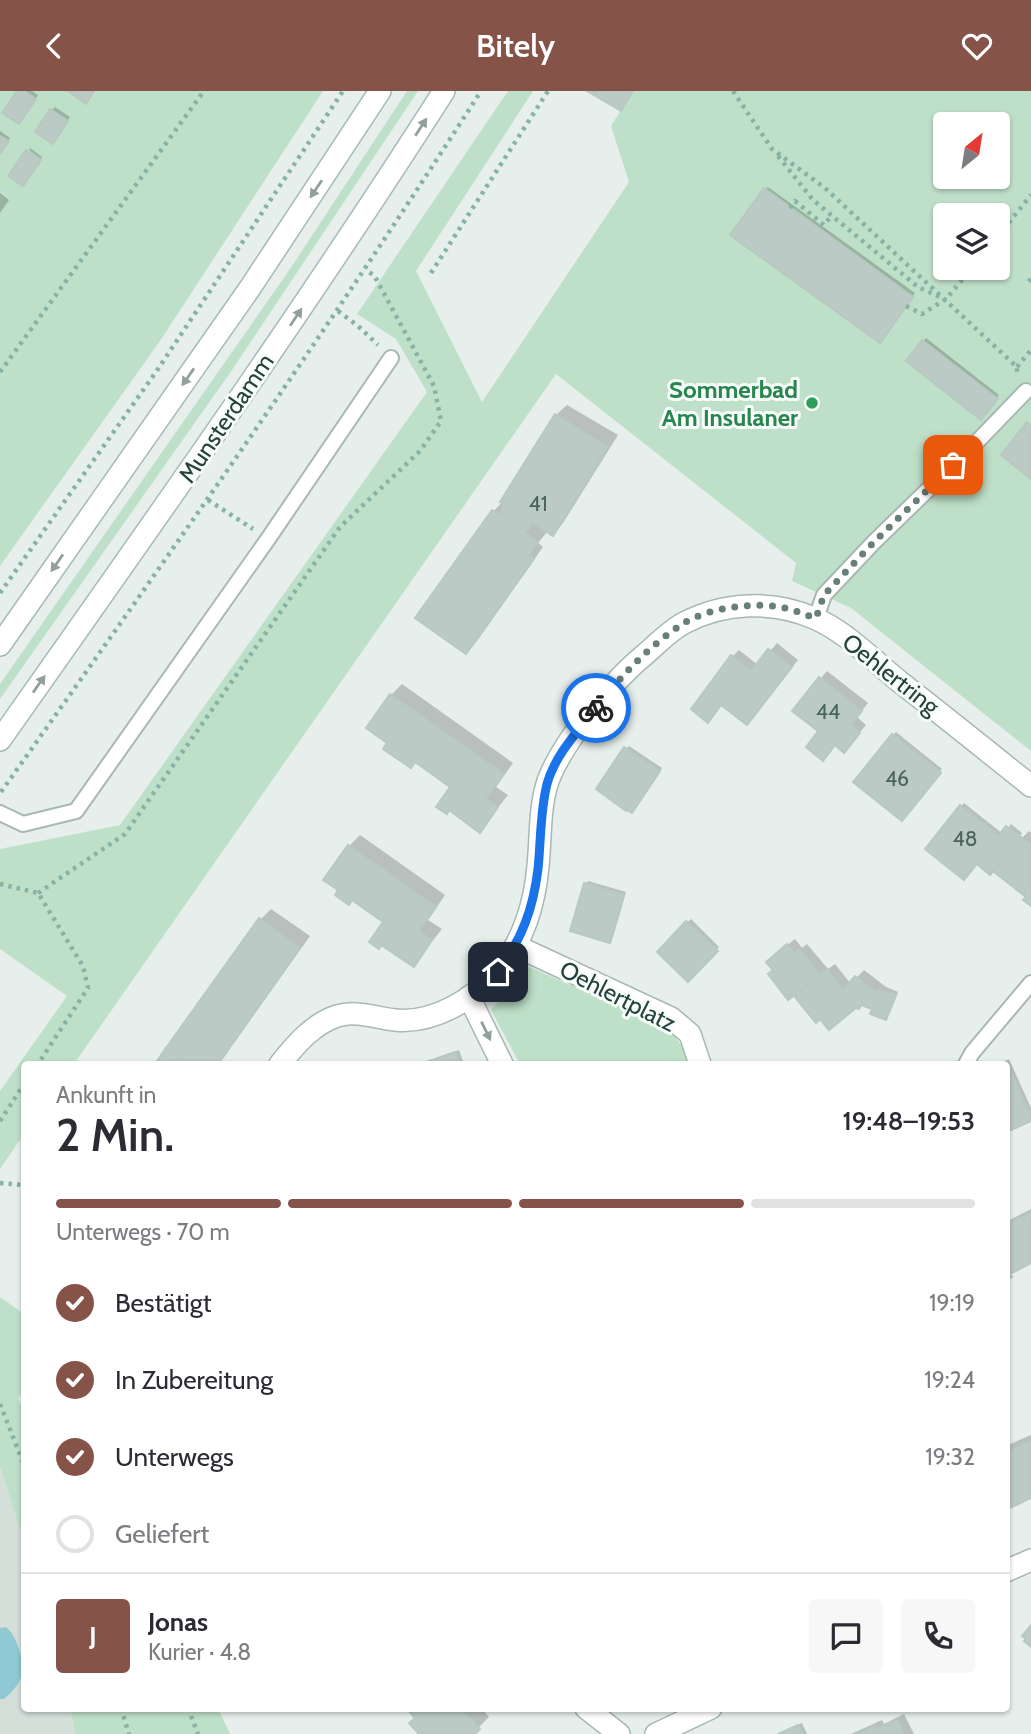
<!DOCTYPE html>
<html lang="de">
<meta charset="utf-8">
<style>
:root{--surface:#fff;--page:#f7f7f7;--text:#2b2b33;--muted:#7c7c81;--line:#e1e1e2;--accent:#855347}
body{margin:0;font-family:Cabin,sans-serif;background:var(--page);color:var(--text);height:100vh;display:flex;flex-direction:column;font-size:26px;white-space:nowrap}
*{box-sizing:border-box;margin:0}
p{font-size:23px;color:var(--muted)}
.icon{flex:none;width:38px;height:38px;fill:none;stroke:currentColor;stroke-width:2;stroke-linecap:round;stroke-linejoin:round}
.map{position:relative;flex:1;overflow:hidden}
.side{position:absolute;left:21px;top:970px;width:989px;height:651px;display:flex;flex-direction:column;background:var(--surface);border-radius:7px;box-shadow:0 2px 5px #0004}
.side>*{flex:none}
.needle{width:46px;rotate:30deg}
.controls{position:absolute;left:933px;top:21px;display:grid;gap:14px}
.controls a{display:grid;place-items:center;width:77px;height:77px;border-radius:7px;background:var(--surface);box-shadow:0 2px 5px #0004;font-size:35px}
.pin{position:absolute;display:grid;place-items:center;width:60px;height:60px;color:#fff;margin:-30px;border-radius:14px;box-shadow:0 4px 10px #0006}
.courier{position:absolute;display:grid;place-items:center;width:70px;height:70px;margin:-35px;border:5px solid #1a73e8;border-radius:50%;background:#fff;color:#222;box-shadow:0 2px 9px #0007}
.headline em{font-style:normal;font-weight:600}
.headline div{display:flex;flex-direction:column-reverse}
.headline{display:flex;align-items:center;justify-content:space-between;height:119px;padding:0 35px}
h1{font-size:46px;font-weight:600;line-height:52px}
.bar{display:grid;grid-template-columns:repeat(4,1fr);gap:10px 7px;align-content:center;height:84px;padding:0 35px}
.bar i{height:9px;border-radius:5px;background:var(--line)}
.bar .current{background:var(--accent)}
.bar p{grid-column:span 4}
.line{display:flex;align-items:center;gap:18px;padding:0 35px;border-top:2px solid var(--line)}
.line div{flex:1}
.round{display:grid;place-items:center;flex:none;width:74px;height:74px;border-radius:7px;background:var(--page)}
ol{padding:0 35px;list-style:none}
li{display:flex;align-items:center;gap:21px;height:77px}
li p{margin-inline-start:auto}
li .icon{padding:7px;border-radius:50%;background:var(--accent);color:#fff;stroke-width:4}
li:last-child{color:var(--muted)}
li i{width:38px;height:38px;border:4px solid var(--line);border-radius:50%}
header{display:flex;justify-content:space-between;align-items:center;height:91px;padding:0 35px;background:var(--accent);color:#fff;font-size:32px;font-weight:600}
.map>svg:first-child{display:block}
</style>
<header><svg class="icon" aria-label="back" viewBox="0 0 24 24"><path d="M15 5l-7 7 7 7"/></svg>Bitely<svg class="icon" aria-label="heart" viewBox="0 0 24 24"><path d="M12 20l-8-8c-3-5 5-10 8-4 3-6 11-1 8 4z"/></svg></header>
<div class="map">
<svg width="1031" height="1643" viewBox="0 0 1031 1643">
<rect width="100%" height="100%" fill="#e6efeb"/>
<!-- built -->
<path fill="#d4dfda" d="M0 1375 24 1452V1617H70L75 1643H0Z"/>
<!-- green -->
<g fill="#bfe0c8" fill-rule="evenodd">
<path d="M0 0H323L160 250 0 475Z"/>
<path d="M407 0H418L232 279 0 608V593L290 178Z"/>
<path d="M508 0H533L416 180 482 311 629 91 611 35 633 0H1031V660L851 517 792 490 796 472 556 283 74 973H24V1043L0 1078V1000L67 905 0 858V758L120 734 427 301 396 248 357 223ZM945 33H998V86H945ZM945 124H998V177H945Z"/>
<path d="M529 876 660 933C672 942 688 958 689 973H520L491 919Z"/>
<path d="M0 1206 24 1223V1298L18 1307 24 1322V1452L0 1375Z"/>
<path d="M70 1617H218L230 1643H75Z"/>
</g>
<!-- water -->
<path fill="#8ec9d4" d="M6 1536C14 1543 17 1552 20 1562 26 1583 21 1593 4 1608H0V1537Z"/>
<!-- shadow -->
<g fill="#0003">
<path d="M19 0H32L38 4 22 28Z"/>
<path d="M55 16 70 26 55 48 52 19Z"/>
<path d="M0 40 10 47 0 62Z"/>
<path d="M30 57 42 66 41 68 29 59Z"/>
<path d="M768 96 915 202 883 247 765 99Z"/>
<path d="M0 102 9 109 0 122Z"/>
<path d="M926 247 999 304 984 324 923 250Z"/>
<path d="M567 314 618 344 563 432 553 443 548 440 538 452 543 456 477 550 466 561 418 526 494 420 503 410 556 324Z"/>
<path d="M777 552 798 569 753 625 722 613 708 630 732 566 739 559 758 574Z"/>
<path d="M827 580 868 612 857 626 866 634 851 652 821 640V587Z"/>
<path d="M402 593 513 672 496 696 508 704 480 739 452 696 368 637 391 604Z"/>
<path d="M896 641 942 678 905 725 893 644Z"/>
<path d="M629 655 662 677 635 717 626 658Z"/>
<path d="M964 712 1003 743 1011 733 1022 742 1018 748 1020 749 1029 740 1031 742V813L1028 806 994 778 990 782 977 771 961 715Z"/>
<path d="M360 744 445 804 428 829 442 838 413 874 385 830 326 788 349 755Z"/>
<path d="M588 790 626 801 613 846 610 850 585 793Z"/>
<path d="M271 818 310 845 219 973H157L260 829Z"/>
<path d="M691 828 719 856 688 888 659 861Z"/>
<path d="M795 848 802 857 807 853 828 878 835 873 851 893 864 879 886 896 898 901 889 924 886 927 874 917 863 912 820 926 816 929 775 879V864Z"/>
<path d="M459 959 464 973H418Z"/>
<path d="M1009 968 1031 1017V1028L1006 973H997Z"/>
<path d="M1031 1118V1170L1006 1186V1131Z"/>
<path d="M1031 1344V1405L1006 1415V1355Z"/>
<path d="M409 1617H481L489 1626 472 1643H421L417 1627Z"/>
<path d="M904 1623 914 1643H851L882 1629 884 1633Z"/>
<path d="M802 1632 807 1643H777Z"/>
</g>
<!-- building -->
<g fill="#bbcac4" stroke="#b8c9c2" stroke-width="2">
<path d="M17 0H24L36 8 19 33 2 22Z"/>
<path d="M68 0H94L86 13Z"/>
<path d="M587 0H633L621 20Z"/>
<path d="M50 18 68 30 53 53 35 41Z"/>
<path d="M0 45 9 50 0 63Z"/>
<path d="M26 59 41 69 23 95 8 85Z"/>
<path d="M764 97 913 206 880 252 730 144Z"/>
<path d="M922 249 998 308 981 329 906 270Z"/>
<path d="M555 323 608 356 553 445 533 432 525 442 538 451 529 464 534 468 466 563 415 527 492 419 500 424 503 412 500 411Z"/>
<path d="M1027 331 1031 334V388L1001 364Z"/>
<path d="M768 558 792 576 747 634 721 614 708 632 691 618 731 564 751 580Z"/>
<path d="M819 586 862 620 851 634 860 642 844 662 835 654 823 670 806 656 818 640 792 620Z"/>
<path d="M390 603 504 683 486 707 498 716 480 742 449 719 447 723 436 716 450 696 415 671 411 677 383 658 387 652 366 637Z"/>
<path d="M892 643 941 682 902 730 853 691Z"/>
<path d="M624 656 660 680 632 722 627 719 626 720 596 698Z"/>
<path d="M960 714 999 745 964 789 925 758Z"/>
<path d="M1006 735 1021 746 990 784 977 773Z"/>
<path d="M1021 746 1031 754V815L1023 809 1026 806 993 780Z"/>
<path d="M348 754 436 816 419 840 432 849 414 876 381 854 379 858 369 851 383 831 352 809 349 814 335 804 338 799 323 789Z"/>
<path d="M584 792 624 804 610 852 570 840Z"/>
<path d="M259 827 300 857 218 973H188L166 957Z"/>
<path d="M686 830 718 860 688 891 657 861Z"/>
<path d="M787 853 794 862 799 858 820 884 788 909 768 883 773 879 766 871Z"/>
<path d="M827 878 843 899 855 885 879 903 872 918 861 914 859 918 856 917 829 939 820 928 816 932 794 905Z"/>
<path d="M880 898 896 904 886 929 870 923Z"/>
<path d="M166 957 188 973H155Z"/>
<path d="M455 961 460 973H421Z"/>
<path d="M1006 970 1031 1026V1030L1009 1040 1006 1035V973H998Z"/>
<path d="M1031 1122V1172L1010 1183 1012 1186 1006 1188V1134Z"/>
<path d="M1031 1350V1407L1006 1419V1362Z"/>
<path d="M1031 1534V1556L1024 1550 1026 1548 1022 1545Z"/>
<path d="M406 1617H461L480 1638 475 1643H419L409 1632 415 1627Z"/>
<path d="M897 1629 904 1643H857L875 1635 876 1638Z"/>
<path d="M798 1634 803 1643H778Z"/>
</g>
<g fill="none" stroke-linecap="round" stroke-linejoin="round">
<!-- lane casing -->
<g stroke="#a8b8b2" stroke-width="18">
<g id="lane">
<path d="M816 527 824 504 874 451 973 355 1026 300"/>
<path d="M0 722 23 733 76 720 268 448 391 267"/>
<path d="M966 973 972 962 1031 892"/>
</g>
</g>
<!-- street casing -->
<g stroke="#a8b8b2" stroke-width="24">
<g id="street">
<path d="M516 855 671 927 690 943 700 973"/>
<path d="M469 906 502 973"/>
<path d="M280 973C296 953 313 933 337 925 356 919 376 927 395 929 433 933 475 908 499 879 523 851 535 812 538 775 541 747 539 717 548 690 562 652 611 592 642 566 655 555 669 540 684 532 724 511 772 509 814 527 845 540 873 569 900 591 944 625 987 660 1031 695"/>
<path d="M1006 1480 1031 1469"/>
<path d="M586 1617 619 1643"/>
<path d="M656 1643 711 1617"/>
</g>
</g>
<!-- secondary casing -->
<g stroke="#a4bbb3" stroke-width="24">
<g id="secondary">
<path d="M0 554 250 197 380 0"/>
<path d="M0 649C151 435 303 221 444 0"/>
</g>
</g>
<!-- path -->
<g stroke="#86b3a5" stroke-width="4.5" stroke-dasharray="3.5 5" stroke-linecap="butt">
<path d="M733 0 772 58 825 97 1017 276V284"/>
<path d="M778 65 813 109 918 196 942 207"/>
<path d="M790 117 795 110 824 134 832 124"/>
<path d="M998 145 1031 104"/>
<path d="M431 182 548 0"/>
<path d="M1031 188 1028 191 1031 194"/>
<path d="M906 215 922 223 946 208 972 177"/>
<path d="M338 220 358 235 378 254"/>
<path d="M1017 276 1031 259"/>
<path d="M0 281 204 0"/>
<path d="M208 409 253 438"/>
<path d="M0 502 158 278 343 0"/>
<path d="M1 701C165 470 328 239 481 0"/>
<path d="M0 793 38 802 83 875 88 897 38 973"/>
<path d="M38 802 125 743 340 436 420 360 441 330 434 295 374 184 365 179"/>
<path d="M0 1030 24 993"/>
<path d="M0 1092 24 1094"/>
<path d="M0 1313 24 1374"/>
<path d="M121 1617 129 1643"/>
<path d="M188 1617 198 1643"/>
</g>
<!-- lane -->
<use href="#lane" stroke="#fff" stroke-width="14"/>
<!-- street -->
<use href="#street" stroke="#fff" stroke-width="21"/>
<!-- secondary -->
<use href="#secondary" stroke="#fff" stroke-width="21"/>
</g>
<!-- one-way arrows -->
<defs><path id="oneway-solid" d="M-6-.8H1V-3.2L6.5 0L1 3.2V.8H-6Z" transform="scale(1.75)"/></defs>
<g fill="#92a09c">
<use href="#oneway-solid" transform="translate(421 36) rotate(-57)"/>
<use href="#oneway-solid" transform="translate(316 98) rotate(124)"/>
<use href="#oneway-solid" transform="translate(296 226) rotate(-56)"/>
<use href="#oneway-solid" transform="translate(188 286) rotate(125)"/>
<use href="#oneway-solid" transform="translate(57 472) rotate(125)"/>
<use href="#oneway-solid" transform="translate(39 593) rotate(-55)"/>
<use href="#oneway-solid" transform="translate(486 940) rotate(64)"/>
</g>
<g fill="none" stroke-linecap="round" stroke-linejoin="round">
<!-- done -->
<path stroke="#687f78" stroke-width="7" stroke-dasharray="0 12.6" d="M596 617C620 586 648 556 681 534 705 517 756 510 785 517 795 519 805 524 816 527L824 504 874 451 953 374"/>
<!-- route -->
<path stroke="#1a73e8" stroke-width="9" d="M498 881C522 847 533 819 538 778 541 749 540 721 547 693 555 664 578 640 596 617"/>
</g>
<!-- markers -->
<circle fill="#2e9e5b" stroke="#f7fbf9" stroke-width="2.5" cx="812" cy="312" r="7"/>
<g text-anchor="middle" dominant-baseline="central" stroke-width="6" stroke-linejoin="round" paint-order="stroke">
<!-- number labels -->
<g font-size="21" fill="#4a645c">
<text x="538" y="412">41</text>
<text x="828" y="620">44</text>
<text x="897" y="687">46</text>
<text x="965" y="747">48</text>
</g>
<!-- leisure labels -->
<g font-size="24" font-weight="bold" fill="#27864d" stroke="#f7fbf9" text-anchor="end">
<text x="798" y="298">Sommerbad<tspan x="798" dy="28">Am Insulaner</tspan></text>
</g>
<!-- street labels -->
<g font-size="24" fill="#24423a" stroke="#f7fbf9">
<text transform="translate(226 327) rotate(-56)">Munsterdamm</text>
<text transform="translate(891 583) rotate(38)">Oehlertring</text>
<text transform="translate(618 905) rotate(27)">Oehlertplatz</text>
</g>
</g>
</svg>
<div class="controls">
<a><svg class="needle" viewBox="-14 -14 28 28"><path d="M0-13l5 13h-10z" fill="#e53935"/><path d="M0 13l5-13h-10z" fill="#7c7c81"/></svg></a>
<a><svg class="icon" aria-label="layers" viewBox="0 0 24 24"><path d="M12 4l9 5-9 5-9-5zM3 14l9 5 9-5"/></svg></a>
</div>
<div class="pin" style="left:953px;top:374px;background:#ea580c"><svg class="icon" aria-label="bag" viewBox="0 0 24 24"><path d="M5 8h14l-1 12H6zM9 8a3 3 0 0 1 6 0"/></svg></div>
<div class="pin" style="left:498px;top:881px;background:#1f2937"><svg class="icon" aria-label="home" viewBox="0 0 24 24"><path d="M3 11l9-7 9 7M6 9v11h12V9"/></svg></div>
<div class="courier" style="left:596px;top:617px"><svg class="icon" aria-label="bike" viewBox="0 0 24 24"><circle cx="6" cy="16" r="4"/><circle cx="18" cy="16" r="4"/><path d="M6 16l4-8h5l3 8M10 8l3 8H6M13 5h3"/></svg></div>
<section class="side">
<div class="headline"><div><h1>2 Min.</h1><p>Ankunft in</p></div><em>19:48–19:53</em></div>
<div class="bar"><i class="current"></i><i class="current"></i><i class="current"></i><i></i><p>Unterwegs · 70 m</p></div>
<ol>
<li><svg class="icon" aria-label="check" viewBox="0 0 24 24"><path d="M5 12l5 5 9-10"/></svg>Bestätigt<p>19:19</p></li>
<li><svg class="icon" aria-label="check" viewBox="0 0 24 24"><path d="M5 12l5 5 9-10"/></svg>In Zubereitung<p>19:24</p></li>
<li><svg class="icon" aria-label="check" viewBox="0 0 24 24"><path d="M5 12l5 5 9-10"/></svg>Unterwegs<p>19:32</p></li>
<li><i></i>Geliefert</li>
</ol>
<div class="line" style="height:126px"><b class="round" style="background:var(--accent);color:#fff">J</b><div><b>Jonas</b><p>Kurier · 4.8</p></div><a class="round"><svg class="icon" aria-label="chat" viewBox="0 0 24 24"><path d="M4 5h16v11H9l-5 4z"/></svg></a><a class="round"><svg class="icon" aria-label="phone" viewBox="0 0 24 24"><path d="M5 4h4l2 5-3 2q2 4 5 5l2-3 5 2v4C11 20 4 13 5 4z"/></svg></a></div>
</section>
</div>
